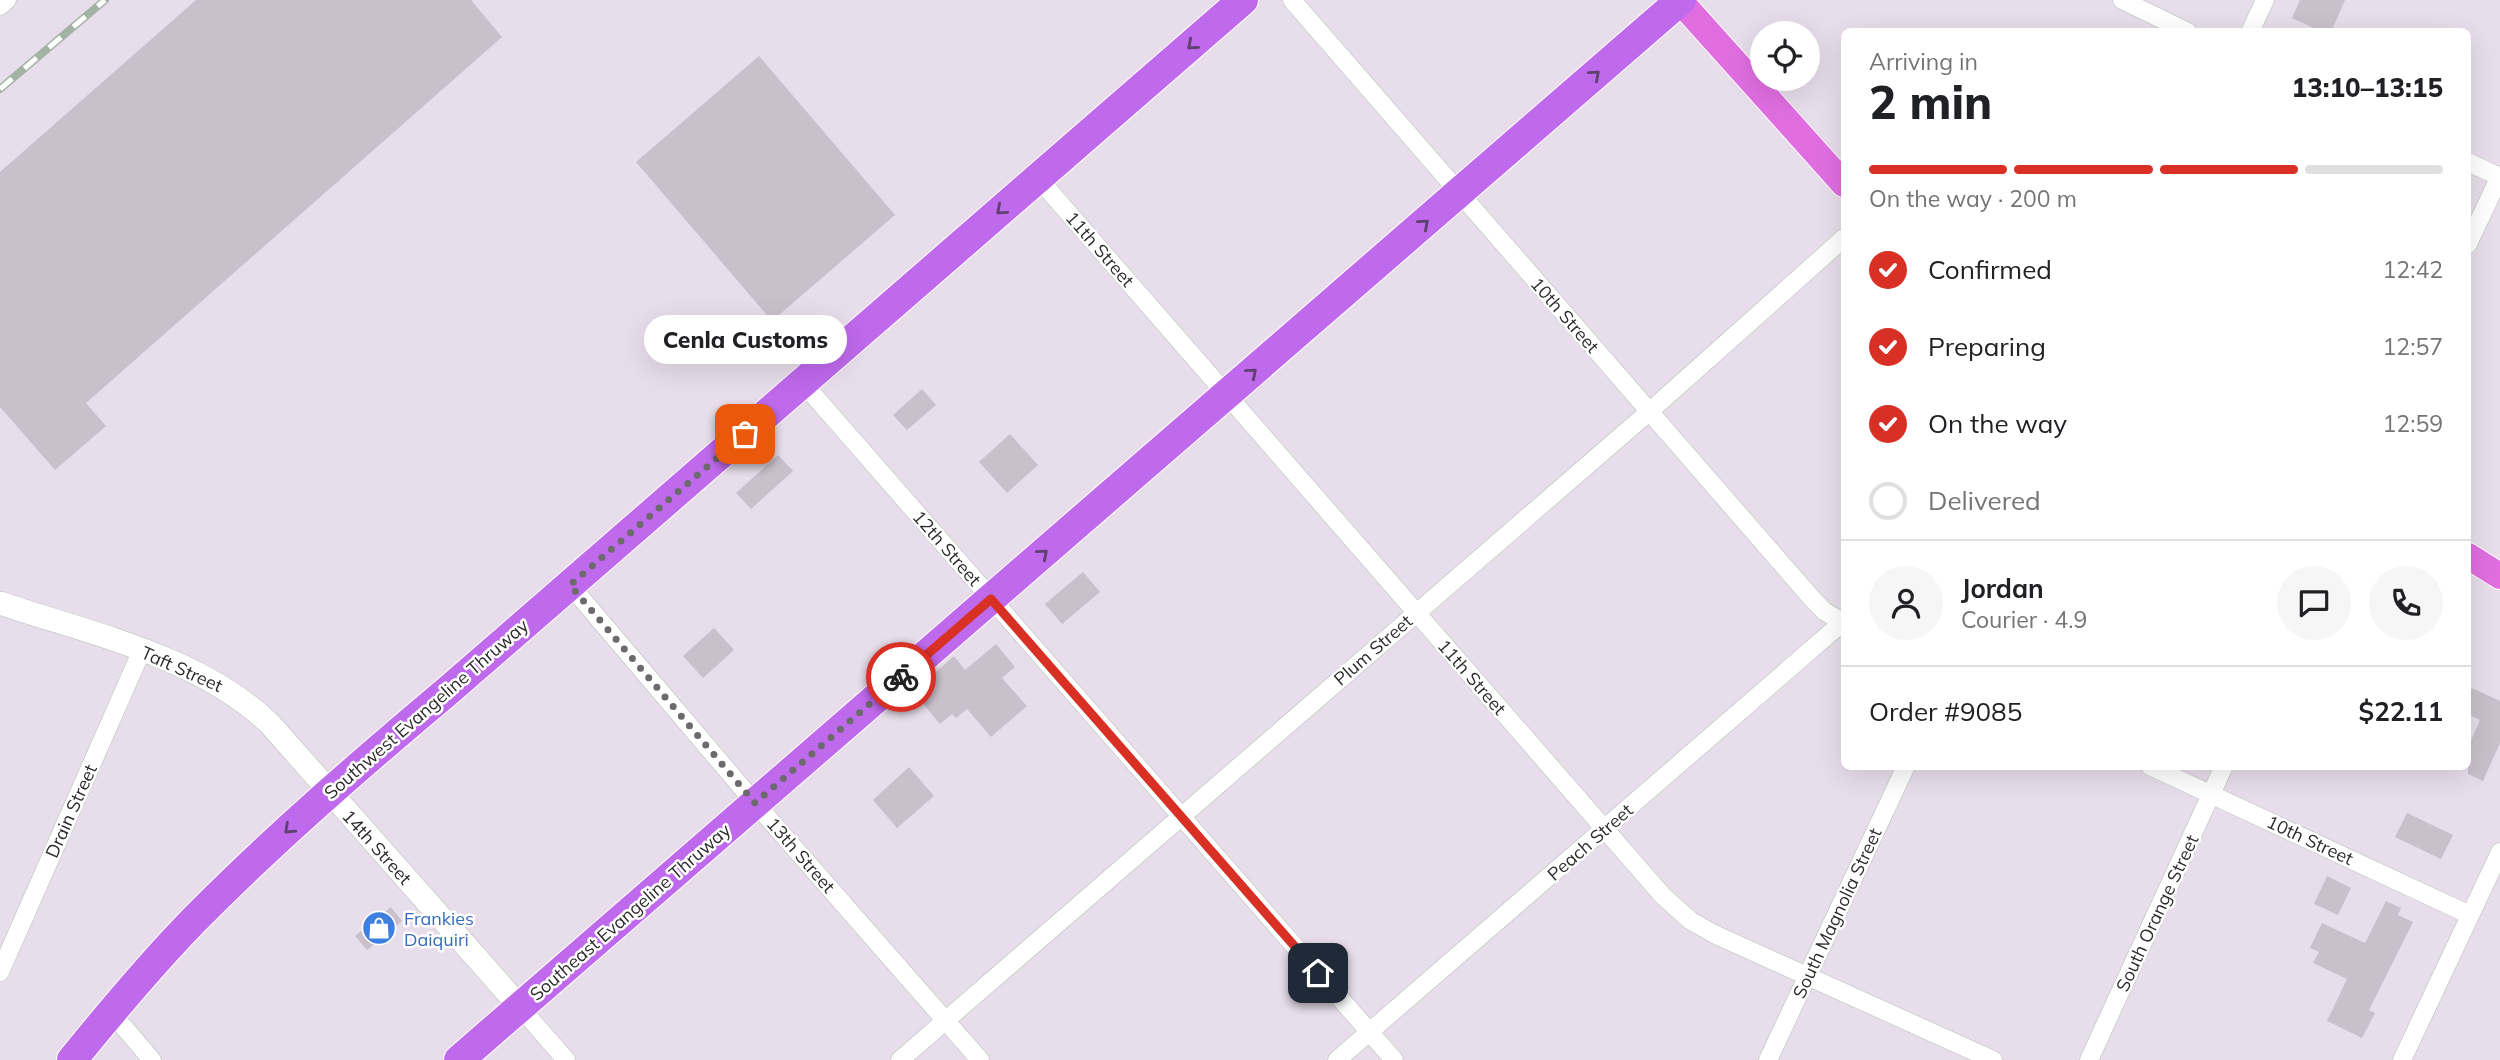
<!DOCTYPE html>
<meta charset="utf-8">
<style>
:root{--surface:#fff;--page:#f6f6f6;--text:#202124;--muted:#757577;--line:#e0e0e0;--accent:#d93025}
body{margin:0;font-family:Mulish,sans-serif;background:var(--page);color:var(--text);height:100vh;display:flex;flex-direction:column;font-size:26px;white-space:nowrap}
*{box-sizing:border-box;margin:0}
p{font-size:23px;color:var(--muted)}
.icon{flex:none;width:38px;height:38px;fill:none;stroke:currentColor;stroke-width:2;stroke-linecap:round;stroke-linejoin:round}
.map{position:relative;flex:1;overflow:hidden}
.sheet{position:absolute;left:1841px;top:28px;width:630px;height:742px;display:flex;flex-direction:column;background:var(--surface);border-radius:10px;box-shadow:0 7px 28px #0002}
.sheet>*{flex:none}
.buttons{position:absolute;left:1750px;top:21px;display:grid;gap:14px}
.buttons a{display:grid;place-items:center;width:70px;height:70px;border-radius:50%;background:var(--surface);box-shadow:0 7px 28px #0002;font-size:35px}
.pin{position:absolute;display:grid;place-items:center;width:60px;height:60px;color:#fff;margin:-30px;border-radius:14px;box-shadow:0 4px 10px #0006}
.courier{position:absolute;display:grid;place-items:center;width:70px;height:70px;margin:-35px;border:5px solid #d93025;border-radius:50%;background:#fff;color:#222;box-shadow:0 2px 9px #0007}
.bubble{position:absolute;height:49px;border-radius:24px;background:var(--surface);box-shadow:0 7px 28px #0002;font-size:23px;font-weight:800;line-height:49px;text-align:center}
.overview em{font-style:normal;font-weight:800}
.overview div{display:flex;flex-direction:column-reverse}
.overview{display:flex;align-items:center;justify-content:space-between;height:119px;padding:0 28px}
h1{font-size:46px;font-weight:800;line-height:52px}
.bar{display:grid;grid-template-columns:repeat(4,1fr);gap:10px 7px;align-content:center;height:84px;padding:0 28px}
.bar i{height:9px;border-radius:5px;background:var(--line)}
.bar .current{background:var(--accent)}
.bar p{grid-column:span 4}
.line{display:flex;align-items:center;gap:18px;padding:0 28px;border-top:2px solid var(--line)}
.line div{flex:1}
.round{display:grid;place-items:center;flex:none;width:74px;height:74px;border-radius:37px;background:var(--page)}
ol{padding:0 28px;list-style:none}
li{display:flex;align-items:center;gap:21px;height:77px}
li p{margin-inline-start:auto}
li .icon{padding:7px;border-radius:50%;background:var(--accent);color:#fff;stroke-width:4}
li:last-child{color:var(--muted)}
li i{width:38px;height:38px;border:4px solid var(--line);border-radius:50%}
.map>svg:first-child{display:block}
</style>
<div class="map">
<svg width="2500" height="1060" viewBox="0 0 2500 1060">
<rect width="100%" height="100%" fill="#e8deeb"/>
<!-- building -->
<g fill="#c9c0cb">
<path d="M196 0H471L502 37 86 403 106 426 55 470 0 407V172Z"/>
<path d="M2300 0H2345L2331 32H2322L2292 18Z"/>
<path d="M759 56 895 215 772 321 636 162Z"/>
<path d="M922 389 936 405 907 430 893 415Z"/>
<path d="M1010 434 1038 465 1007 493 979 462Z"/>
<path d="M778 455 793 471 751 509 736 493Z"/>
<path d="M1083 572 1100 592 1062 624 1045 604Z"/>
<path d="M714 628 734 650 703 678 683 656Z"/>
<path d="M996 644 1015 667 1002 678 1027 706 991 737 967 709 956 718 952 714 940 724 913 692 954 656 965 670Z"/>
<path d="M2472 688 2500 701V743L2483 781 2468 774V747L2480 720 2468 714V698Z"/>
<path d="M909 767 934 796 897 828 873 800Z"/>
<path d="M2407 813 2453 835 2441 859 2395 837Z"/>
<path d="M2327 876 2351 888 2338 915 2314 904Z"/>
<path d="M2386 901 2401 908 2398 915 2413 922 2369 1010 2375 1013 2362 1038 2327 1021 2347 979 2313 963 2319 952 2310 948 2322 923 2365 943Z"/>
<path d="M391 907 402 921 367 950 355 936Z"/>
</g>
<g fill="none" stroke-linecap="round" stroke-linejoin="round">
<!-- street casing -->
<g stroke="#b2bdb2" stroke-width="19">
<g id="street">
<path d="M1292 0 1808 594 1824 611 1844 623"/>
<path d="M2122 0 2188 32"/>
<path d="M0 6 7 0"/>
<path d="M2250 32 2265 0"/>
<path d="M2468 162 2500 177"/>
<path d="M1038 178 1663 896 1691 921 1714 934 1993 1060"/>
<path d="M2468 244 2500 176"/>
<path d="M803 383 1394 1060"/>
<path d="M570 585 755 803 980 1060"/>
<path d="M2150 766 2470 915"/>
<path d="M0 972 142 650"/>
<path d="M520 1007 566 1060"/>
<path d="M111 1012 152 1060"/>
<path d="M900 1060 1650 411 1844 238"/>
<path d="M1337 1060 1843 622"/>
<path d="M1768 1060 1906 766"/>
<path d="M2089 1060 2224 766"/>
<path d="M2402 1060 2500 852"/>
</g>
</g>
<!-- secondary casing -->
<g stroke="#b2bdb2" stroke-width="24">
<path id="secondary" d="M0 603C91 634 199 656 270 724L520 1007"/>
</g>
<!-- primary casing -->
<g stroke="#fff" stroke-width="28">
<g id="primary">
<path d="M1680 1 1844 184"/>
<path d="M2468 556 2500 576"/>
</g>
</g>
<!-- highway casing -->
<g stroke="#fff" stroke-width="32">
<g id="highway">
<path d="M72 1060C111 1012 151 964 194 920 275 838 362 763 450 689L1243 0"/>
<path d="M459 1060 1681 0"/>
</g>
</g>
<!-- street -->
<use href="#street" stroke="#fff" stroke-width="18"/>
<!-- secondary -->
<use href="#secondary" stroke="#fff" stroke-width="23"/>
<!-- primary -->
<use href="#primary" stroke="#e06ee1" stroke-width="26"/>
<!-- highway -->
<use href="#highway" stroke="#bf69ec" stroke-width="30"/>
<!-- rail casing -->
<g stroke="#a2b3a3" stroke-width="8">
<path id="rail" d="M0 89 105 0"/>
</g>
<!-- rail -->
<use href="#rail" stroke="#fff" stroke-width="5" stroke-dasharray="16" stroke-linecap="butt"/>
</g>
<!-- one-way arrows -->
<defs><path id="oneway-chevron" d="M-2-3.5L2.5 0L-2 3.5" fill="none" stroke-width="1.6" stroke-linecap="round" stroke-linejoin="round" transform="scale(1.75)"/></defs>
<g stroke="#5f416f">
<use href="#oneway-chevron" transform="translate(1192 45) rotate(139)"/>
<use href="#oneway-chevron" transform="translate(1595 75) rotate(-41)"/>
<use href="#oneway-chevron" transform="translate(1001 210) rotate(139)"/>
<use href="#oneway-chevron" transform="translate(1424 224) rotate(-41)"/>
<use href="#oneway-chevron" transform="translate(1252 373) rotate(-41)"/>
<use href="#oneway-chevron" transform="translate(1043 554) rotate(-41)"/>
<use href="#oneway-chevron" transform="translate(289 829) rotate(137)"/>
</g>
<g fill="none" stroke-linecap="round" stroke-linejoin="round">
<!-- done -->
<path stroke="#6d6a6e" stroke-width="7" stroke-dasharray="0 12.6" d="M745 434 570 585 755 803 901 677"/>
<!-- route -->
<path stroke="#d93025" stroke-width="9" d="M901 677 991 599 1318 973"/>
</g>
<!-- icons -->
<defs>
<g id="shop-disc" transform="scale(1.75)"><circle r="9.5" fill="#3f7fe0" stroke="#fff"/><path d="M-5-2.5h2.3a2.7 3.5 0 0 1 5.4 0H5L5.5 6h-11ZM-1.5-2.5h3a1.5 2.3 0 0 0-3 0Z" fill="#fff"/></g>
</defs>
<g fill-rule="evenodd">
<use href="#shop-disc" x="379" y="928"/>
</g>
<g text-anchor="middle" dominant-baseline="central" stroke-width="5" stroke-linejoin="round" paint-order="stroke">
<!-- street labels -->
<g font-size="18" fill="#2b2b2b" stroke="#fff">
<text transform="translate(1100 249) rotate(49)">11th Street</text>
<text transform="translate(1565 315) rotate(49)">10th Street</text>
<text transform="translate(947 548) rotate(49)">12th Street</text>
<text transform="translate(1373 650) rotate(-41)">Plum Street</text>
<text transform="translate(182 669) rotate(24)">Taft Street</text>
<text transform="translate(1472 677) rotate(49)">11th Street</text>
<text transform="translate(426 709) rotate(-41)">Southwest Evangeline Thruway</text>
<text transform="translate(71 811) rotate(-66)">Drain Street</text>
<text transform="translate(2310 840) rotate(25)">10th Street</text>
<text transform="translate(1590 842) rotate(-41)">Peach Street</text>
<text transform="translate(377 847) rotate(48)">14th Street</text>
<text transform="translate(801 855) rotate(49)">13th Street</text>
<text transform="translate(630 912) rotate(-41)">Southeast Evangeline Thruway</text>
<text transform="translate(1837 913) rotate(-65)">South Magnolia Street</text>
<text transform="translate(2157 913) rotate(-65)">South Orange Street</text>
</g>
<!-- shop labels -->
<g font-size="18" fill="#366cbe" stroke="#fff" text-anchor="start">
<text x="404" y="918">Frankies<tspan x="404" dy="21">Daiquiri</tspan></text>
</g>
</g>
</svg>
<div class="buttons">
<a><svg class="icon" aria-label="locate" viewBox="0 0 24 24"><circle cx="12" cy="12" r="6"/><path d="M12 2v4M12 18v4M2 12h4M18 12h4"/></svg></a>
</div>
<div class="pin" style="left:745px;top:434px;background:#ea580c"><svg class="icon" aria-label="bag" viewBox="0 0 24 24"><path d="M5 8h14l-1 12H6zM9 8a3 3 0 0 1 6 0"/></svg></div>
<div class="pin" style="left:1318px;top:973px;background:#1f2937"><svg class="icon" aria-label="home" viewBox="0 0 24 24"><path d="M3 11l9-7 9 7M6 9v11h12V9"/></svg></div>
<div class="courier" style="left:901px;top:677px"><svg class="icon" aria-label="bike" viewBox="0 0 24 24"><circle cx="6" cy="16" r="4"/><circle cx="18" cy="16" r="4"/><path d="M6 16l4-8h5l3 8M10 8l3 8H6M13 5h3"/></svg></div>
<div class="bubble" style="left:644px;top:315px;width:203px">Cenla Customs</div>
<section class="sheet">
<div class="overview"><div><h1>2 min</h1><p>Arriving in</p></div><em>13:10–13:15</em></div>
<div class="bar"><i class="current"></i><i class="current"></i><i class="current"></i><i></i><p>On the way · 200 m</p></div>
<ol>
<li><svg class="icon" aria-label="check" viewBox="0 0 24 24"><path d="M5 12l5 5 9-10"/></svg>Confirmed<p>12:42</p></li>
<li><svg class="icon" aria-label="check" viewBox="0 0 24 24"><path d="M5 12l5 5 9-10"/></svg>Preparing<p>12:57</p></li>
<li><svg class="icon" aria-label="check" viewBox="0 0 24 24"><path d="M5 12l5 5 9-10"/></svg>On the way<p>12:59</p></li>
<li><i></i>Delivered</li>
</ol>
<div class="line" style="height:126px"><a class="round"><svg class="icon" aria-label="person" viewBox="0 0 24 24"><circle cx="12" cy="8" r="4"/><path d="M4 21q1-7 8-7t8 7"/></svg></a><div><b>Jordan</b><p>Courier · 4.9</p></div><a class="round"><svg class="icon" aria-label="chat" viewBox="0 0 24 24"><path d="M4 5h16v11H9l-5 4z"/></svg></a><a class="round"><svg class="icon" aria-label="phone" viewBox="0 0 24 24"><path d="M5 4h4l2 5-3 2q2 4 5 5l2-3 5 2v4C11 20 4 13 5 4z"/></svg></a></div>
<div class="line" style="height:91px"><div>Order #9085</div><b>$22.11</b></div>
</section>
</div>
